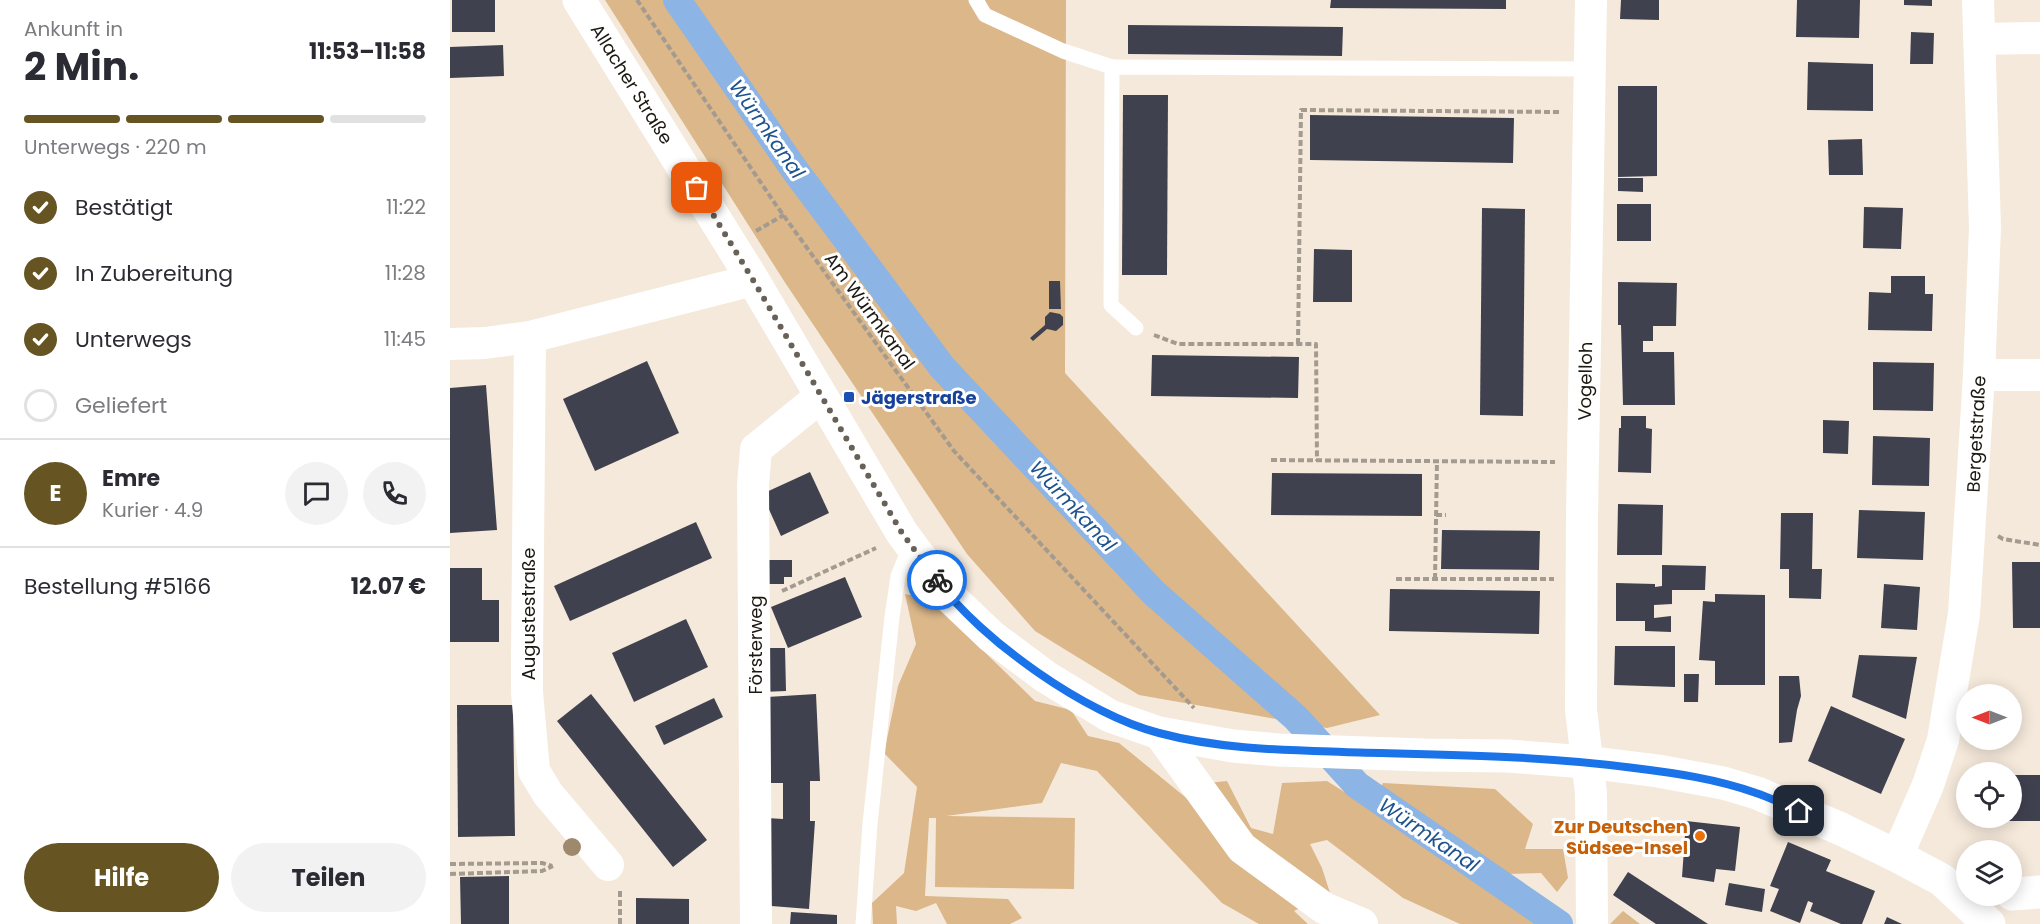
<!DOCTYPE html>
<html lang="de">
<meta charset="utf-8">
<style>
:root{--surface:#fff;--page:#f2f2f3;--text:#2b2b33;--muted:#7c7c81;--line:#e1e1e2;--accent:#652}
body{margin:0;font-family:Poppins,sans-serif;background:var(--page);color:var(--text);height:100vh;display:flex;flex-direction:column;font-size:22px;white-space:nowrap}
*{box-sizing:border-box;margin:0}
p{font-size:20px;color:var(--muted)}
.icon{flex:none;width:33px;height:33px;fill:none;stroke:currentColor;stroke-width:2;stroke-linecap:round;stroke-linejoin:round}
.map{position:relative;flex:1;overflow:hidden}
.details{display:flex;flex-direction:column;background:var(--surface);width:450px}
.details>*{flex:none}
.needle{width:39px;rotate:270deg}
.tools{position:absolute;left:1506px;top:684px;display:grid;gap:12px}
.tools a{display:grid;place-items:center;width:66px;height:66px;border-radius:50%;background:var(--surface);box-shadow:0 3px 15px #0003;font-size:30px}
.pin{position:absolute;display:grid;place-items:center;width:51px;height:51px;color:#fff;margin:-26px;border-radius:12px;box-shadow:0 3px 9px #0006}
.courier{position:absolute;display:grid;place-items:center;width:60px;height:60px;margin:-30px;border:4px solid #1a73e8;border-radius:50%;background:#fff;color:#222;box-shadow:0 2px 8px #0007}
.head em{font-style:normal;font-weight:700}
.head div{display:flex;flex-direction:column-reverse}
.head{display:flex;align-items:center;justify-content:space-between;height:102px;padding:0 24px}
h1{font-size:39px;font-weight:700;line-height:45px}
.bar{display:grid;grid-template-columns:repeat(4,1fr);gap:9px 6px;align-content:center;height:72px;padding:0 24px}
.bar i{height:8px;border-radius:4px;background:var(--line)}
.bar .selected{background:var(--accent)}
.bar p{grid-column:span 4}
.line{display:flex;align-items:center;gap:15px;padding:0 24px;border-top:2px solid var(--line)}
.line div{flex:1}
.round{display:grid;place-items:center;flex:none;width:63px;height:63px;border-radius:32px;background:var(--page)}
ol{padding:0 24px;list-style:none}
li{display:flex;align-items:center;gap:18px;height:66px}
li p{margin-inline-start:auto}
li .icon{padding:6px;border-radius:50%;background:var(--accent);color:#fff;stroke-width:4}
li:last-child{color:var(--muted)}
li i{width:33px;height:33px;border:3px solid var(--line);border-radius:50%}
.action{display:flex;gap:12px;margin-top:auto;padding:12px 24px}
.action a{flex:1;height:69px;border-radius:36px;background:var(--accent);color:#fff;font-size:24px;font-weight:700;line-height:69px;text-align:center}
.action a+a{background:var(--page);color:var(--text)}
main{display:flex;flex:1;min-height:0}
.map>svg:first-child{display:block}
</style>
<main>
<section class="details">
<div class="head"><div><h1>2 Min.</h1><p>Ankunft in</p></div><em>11:53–11:58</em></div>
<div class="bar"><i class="selected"></i><i class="selected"></i><i class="selected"></i><i></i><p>Unterwegs · 220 m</p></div>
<ol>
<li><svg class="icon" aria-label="check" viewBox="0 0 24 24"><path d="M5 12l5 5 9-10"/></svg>Bestätigt<p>11:22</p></li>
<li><svg class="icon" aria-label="check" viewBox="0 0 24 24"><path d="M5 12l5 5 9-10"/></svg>In Zubereitung<p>11:28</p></li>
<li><svg class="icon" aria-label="check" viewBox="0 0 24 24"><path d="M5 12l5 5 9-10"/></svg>Unterwegs<p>11:45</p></li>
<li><i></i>Geliefert</li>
</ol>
<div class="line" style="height:108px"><b class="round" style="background:var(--accent);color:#fff">E</b><div><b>Emre</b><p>Kurier · 4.9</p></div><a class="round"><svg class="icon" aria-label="chat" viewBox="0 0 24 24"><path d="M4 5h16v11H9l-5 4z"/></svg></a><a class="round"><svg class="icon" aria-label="phone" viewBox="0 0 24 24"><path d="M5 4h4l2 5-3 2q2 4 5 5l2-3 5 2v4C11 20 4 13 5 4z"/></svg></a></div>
<div class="line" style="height:78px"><div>Bestellung #5166</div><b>12.07 €</b></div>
<div class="action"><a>Hilfe</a><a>Teilen</a></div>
</section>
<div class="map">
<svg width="1590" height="924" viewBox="0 0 1590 924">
<rect width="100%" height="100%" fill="#f5e9db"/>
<!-- green -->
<g fill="#dbb78a">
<path d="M155 0H616L615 373 930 715 877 728 689 695 585 631 517 554 336 284Z"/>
<path d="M455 594 480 599 585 701 621 710 638 736 669 743 740 801 758 783 777 781 801 828 823 834 832 783 877 781 920 808 933 783 1045 789 1083 824 1075 849H1113L1118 878 1107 892 1091 873 1055 874 1081 899 1089 924H1010L953 898 877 840 860 844 872 868 880 893 844 911 858 924H809L772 903 647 771 611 763 592 803 496 816 625 818 624 889 485 887 486 818H479L475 896 558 899 572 918 560 924H497L486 903 466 911 446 906 447 924H423L422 903 454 873 467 787 434 753 448 686 466 644Z"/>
<path d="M1173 911 1190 924H1160Z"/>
</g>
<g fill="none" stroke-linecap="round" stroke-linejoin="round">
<!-- canal -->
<path stroke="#8cb4e4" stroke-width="28" d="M227 0 344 169 492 367 704 593 846 718 907 785 1109 924"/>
</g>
<!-- building -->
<g fill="#40414f">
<rect x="2" y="0" width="43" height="32"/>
<path d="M881 0H1056V9L880 8Z"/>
<path d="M1171 0H1209V20L1170 19Z"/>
<path d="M1347 0H1410L1409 38 1346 37Z"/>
<path d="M1454 0H1482V6L1454 5Z"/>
<path d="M678 25 893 27 892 56 678 54Z"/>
<path d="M1461 32 1484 33 1483 64H1460Z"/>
<path d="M53 45 54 76 0 78V47Z"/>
<path d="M1358 62 1423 64V111L1357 110Z"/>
<path d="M1168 86H1207V176L1168 177Z"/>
<path d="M673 95H718L717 275H672Z"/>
<path d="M860 115 1064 118 1063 163 860 160Z"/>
<path d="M1412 139 1413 175H1379L1378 140Z"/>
<path d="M1168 178H1193V192L1168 191Z"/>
<rect x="1167" y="204" width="34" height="37"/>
<path d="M1414 207 1453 208 1451 249 1413 248Z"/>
<path d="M1032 208 1075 209 1073 416 1030 415Z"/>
<path d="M864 249 902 250V302H863Z"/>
<path d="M1441 276H1475V294H1483L1482 331 1418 330 1419 292 1441 293Z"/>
<path d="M599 281H610L611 309H599Z"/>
<path d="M1168 282 1227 283 1226 326H1203V341H1193V352H1224L1225 405H1173L1171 325H1168Z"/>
<path d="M600 312 610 314 613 317V325L606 331 597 329 583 341 580 338 595 325V317Z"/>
<path d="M702 355 849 357 848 398 701 396Z"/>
<path d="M197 361 229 433 145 471 113 399Z"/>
<path d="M1423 362 1484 363 1483 411 1423 410Z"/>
<path d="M36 385 47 530 0 533V388Z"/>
<path d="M1171 416H1196V428L1202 429 1201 473 1168 472 1169 428H1171Z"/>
<path d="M1373 420 1399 421 1398 454 1373 453Z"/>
<path d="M1423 436 1480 438 1479 486 1422 485Z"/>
<path d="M360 472 379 513 331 536 312 494Z"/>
<path d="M822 473 972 474V516L821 515Z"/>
<path d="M1168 504 1213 505 1212 555H1167Z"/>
<path d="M1409 510 1475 512 1473 560 1407 558Z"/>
<path d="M1331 513H1363L1362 569H1372L1371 599 1339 598V569H1330Z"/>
<path d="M246 522 262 558 120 621 104 586Z"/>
<path d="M992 530 1090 531 1089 570 991 569Z"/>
<path d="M309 560H342V577H334V584H309Z"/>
<path d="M1562 562H1590V628H1563Z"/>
<path d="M1212 565 1256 566 1255 590H1222V604L1204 605V618L1221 616V632L1195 631V621H1166V583L1205 584V587L1212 586Z"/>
<path d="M0 568H32V600H49V642H0Z"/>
<path d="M395 577 412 617 338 648 321 607Z"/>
<path d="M1434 584 1470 587 1467 630 1431 628Z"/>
<path d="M940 589 1090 591 1089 634 939 631Z"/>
<path d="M1265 594 1315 595V685H1265V661L1249 660 1253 601 1265 602Z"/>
<path d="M236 619 258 667 184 702 162 653Z"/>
<path d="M1165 646H1225V687L1164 685Z"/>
<path d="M310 648H335L336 691 311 692Z"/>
<path d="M1409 655 1467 657 1456 719 1402 697Z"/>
<path d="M1234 674H1249L1248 702H1234Z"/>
<path d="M1329 676H1349L1351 696 1347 710 1342 742 1329 743Z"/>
<path d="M141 694 257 840 223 867 107 721Z"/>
<path d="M366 694 370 781H360V821H365L359 909 310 905 317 818 333 819V783H321L317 697Z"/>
<path d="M264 698 273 717 214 745 205 726Z"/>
<path d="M7 705H63L65 836 8 837Z"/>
<path d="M1381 706 1455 739 1431 794 1358 761Z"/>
<path d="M1562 775H1590V821H1537V818H1562Z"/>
<path d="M1236 821 1290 827 1285 871 1266 869 1264 882 1232 877Z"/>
<path d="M1338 842 1381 860 1376 871 1425 891 1412 924H1391L1360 911 1363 903 1358 901 1350 923 1320 911 1329 889 1320 886Z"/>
<path d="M1178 872 1258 924H1206L1163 895Z"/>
<path d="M59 876V924H11L10 877Z"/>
<path d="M1279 883 1315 889 1312 912 1275 905Z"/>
<path d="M186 898 239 899V924H186Z"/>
<path d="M341 912 387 915V924H340Z"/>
<path d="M1437 917 1452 924H1434Z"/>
</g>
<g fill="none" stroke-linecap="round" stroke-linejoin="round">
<!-- path -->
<g stroke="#a49b90" stroke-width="4" stroke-dasharray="6 3" stroke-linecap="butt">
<path d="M187 0 326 205 504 451 744 708"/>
<path d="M306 231 334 215"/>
<path d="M704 335 728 344H866L867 461"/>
<path d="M848 344 851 110 1109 112"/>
<path d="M821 460 1105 462"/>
<path d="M986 515H996"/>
<path d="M1548 536 1553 539 1590 545"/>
<path d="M946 579H1104"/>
<path d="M985 579 987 461"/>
<path d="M332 591 426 548"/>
<path d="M0 864 92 863 102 866"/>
<path d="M0 874 92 871 103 866"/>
<path d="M170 924V889"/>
</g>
<!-- service -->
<g stroke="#fff" stroke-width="15">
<path d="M526 0 535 15 613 51 662 67"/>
<path d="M686 328 661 305 662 67 1141 69"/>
<path d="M413 924 420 824 442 617 448 576 461 544"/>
</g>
<!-- minor -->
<g stroke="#fff" stroke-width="32">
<path d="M1141 0 1132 514 1131 710 1141 793 1142 924"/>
<path d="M1530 39 1590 38"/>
<path d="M80 337 77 657V692L84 771 98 794 158 865"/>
<path d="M0 344 35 343 80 337 303 280"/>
<path d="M1529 375H1590"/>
<path d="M709 733 792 848 874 908 912 924"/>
<path d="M1447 856 1478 785 1493 740 1514 614 1529 375 1535 228 1528 0"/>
<path d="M306 924 303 485 306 449 370 397"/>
</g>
<!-- tertiary -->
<g stroke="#fff" stroke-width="33">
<path d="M129 0 303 280 452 533 499 596 541 636 596 677 660 716 709 733 783 746 829 750 974 755 1058 756 1136 762 1208 771 1273 783 1307 793 1391 829 1447 856 1492 880 1539 924"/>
<path d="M1562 894 1590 892"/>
</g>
</g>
<!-- trees -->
<circle fill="#9e896d" cx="122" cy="847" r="9"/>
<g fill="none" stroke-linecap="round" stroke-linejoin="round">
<!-- done -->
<path stroke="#686158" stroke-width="6" stroke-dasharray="0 10.8" d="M247 188 303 280 452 533 487 580"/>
<!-- route -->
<path stroke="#1a73e8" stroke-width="8" d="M487 580C531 640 637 715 709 733 769 749 832 750 893 752 990 755 1087 755 1184 768 1225 773 1267 779 1306 793 1321 798 1335 805 1349 811"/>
</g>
<!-- markers -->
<rect fill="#1a4fb4" stroke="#fff" stroke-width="2" x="393" y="391" width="12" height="12" rx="3"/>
<circle fill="#e8710a" stroke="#fff" stroke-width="2" cx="1250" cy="836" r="6"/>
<g text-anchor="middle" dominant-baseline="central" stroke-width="6" stroke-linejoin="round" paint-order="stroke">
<!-- street labels -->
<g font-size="18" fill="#1c1812" stroke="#fff">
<text transform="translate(182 84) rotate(58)">Allacher Straße</text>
<text transform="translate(420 311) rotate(54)">Am Würmkanal</text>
<text transform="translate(1135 381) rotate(-89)">Vogelloh</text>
<text transform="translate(1526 434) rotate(-87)">Bergetstraße</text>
<text transform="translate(78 614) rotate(-90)">Augustestraße</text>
<text transform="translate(305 645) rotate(-90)">Försterweg</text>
</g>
<!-- transit labels -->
<g font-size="18" font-weight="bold" fill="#164399" stroke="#fff" text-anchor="start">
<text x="411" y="397">Jägerstraße</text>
</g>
<!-- food labels -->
<g font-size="18" font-weight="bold" fill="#c56008" stroke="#fff" text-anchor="end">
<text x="1238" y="826">Zur Deutschen<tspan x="1238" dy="21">Südsee-Insel</tspan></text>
</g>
<!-- water labels -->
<g font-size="20" font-style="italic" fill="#1d538e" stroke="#fff">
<text transform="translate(317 129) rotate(55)">Würmkanal</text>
<text transform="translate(623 506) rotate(47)">Würmkanal</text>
<text transform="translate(979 835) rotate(34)">Würmkanal</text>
</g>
</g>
</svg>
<div class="tools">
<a><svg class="needle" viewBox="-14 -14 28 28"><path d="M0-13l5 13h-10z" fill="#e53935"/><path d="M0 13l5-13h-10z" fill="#7c7c81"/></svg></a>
<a><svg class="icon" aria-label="locate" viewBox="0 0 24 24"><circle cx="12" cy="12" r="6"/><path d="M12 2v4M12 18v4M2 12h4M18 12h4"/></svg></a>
<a><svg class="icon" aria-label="layers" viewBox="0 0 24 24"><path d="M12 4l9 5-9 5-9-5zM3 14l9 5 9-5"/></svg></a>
</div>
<div class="pin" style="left:247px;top:188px;background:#ea580c"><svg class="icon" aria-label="bag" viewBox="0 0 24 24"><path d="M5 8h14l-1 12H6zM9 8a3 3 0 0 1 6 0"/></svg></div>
<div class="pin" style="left:1349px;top:811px;background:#1f2937"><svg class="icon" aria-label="home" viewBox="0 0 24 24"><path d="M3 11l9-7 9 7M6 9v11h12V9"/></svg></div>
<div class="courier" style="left:487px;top:580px"><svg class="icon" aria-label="bike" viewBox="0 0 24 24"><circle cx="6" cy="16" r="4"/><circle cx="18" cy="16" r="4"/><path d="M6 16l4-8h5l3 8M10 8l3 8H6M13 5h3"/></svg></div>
</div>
</main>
